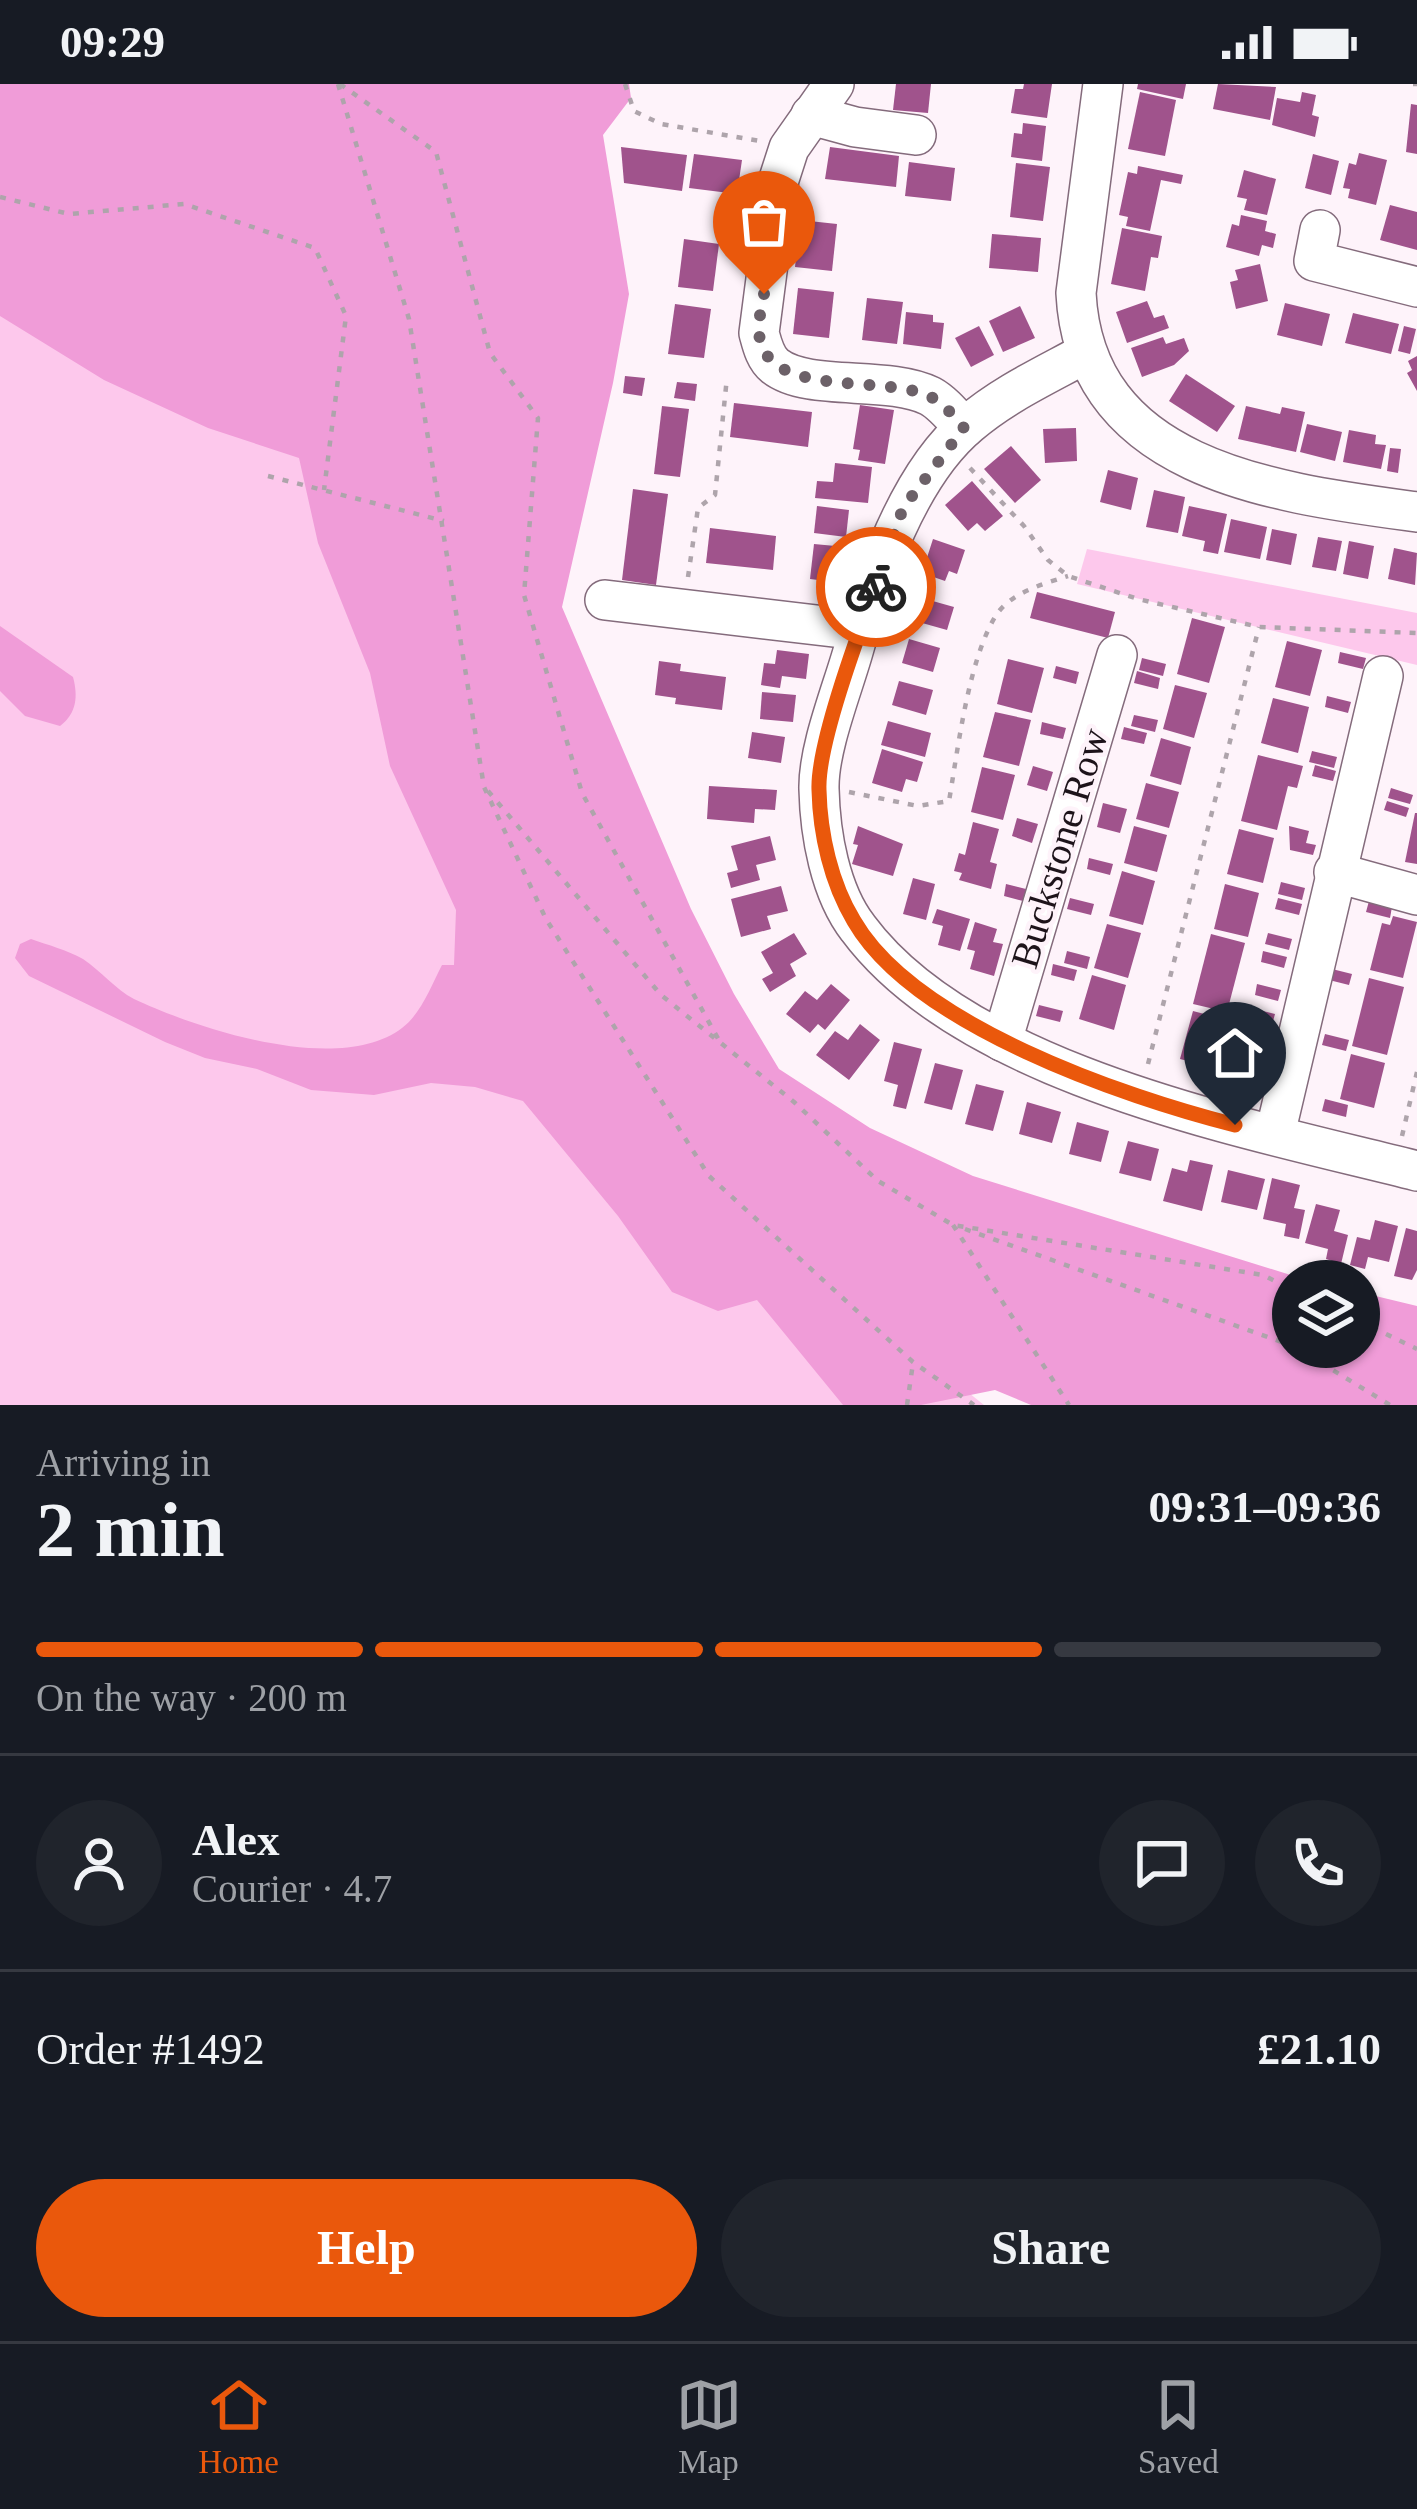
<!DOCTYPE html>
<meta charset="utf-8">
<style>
:root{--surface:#171b24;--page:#20242c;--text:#f1f3f6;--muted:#9ea1a6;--line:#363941;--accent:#ea580c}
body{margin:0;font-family:Georgia,serif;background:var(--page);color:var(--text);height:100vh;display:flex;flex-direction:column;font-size:45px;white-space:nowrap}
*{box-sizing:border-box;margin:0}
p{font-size:39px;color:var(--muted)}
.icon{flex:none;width:66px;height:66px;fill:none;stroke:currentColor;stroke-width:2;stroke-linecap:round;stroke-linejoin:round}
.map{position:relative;height:1321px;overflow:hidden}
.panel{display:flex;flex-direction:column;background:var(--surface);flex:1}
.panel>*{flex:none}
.buttons{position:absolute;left:1272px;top:1176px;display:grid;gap:24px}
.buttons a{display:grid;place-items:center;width:108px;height:108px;border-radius:50%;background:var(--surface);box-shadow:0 3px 9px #0004;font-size:60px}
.pin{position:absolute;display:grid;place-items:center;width:102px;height:102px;color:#fff;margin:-123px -51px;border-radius:50% 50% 50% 0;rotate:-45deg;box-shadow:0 0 12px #0007}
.pin .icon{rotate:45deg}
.courier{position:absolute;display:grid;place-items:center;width:120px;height:120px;margin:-60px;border:9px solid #ea580c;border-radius:50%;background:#fff;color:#222;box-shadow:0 3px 15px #0007}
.head em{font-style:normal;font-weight:800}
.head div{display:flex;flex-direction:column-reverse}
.head{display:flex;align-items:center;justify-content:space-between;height:204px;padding:0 36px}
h1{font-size:78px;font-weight:800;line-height:90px}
.bar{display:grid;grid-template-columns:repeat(4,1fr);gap:18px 12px;align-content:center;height:144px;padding:0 36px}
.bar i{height:15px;border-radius:9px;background:var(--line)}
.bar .selected{background:var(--accent)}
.bar p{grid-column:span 4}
.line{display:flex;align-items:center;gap:30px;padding:0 36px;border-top:3px solid var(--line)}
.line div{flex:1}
.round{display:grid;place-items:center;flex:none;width:126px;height:126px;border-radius:63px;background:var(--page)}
.button{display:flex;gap:24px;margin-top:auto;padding:24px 36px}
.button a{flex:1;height:138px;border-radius:72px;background:var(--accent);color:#fff;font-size:48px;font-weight:800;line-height:138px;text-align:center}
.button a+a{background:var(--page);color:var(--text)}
.status{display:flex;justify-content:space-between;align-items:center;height:84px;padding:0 60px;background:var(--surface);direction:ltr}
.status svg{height:33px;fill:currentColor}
.dock{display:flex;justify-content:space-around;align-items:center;height:168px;border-top:3px solid var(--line);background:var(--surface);font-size:33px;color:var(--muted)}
.dock a{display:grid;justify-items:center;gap:6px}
.dock .selected{color:var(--accent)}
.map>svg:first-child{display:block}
</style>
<div class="status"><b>09:29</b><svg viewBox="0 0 49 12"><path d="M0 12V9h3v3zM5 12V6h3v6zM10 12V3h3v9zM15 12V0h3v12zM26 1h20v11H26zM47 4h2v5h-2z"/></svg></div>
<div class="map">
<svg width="1417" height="1321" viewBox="0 0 1417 1321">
<rect width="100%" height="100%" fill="#fef3fa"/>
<!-- green -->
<g fill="#fdc8ec">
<path d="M0 0H141L849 1213 984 1321H0Z"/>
<path d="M1087 465 1417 529V581L1077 500Z"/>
</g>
<!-- forest -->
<g fill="#f09cd8">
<path d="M0 0H629L631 14 603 51 629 210 613 299 562 523 691 825 734 910 779 985 870 1044 973 1092 1310 1197H1293V1263H1359V1208L1417 1222V1321H1031L995 1306 921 1321H843L757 1216 718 1227 672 1208 618 1132 523 1017 475 1003 431 999 374 1011 311 1006 257 985 205 974 165 958 29 892 15 874 20 860 31 855C48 861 67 866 83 875 101 887 115 905 134 915 198 945 339 992 402 944 421 930 431 902 442 881H454L456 826 390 682 370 589 318 459 299 374 208 344 104 296 0 232Z"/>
<path d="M0 542 73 593C78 612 77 629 60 642L25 632 0 607Z"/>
</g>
<!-- building -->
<g fill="#a0538c">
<path d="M896 0H931L928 29 893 26Z"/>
<path d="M1024 0H1052L1047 34 1011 29 1015 5H1023Z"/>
<path d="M1138 0H1186L1183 15 1137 5Z"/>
<path d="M1218 0 1276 3 1270 36 1213 25Z"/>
<path d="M1140 8 1176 16 1165 72 1128 65Z"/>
<path d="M1302 8 1316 11 1312 31 1319 33 1315 53 1272 41 1277 14 1300 18Z"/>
<path d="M1411 20 1417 21V70L1406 68Z"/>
<path d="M1023 39 1046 42 1042 77 1011 73 1014 49 1022 50Z"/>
<path d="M621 63 687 71 682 107 624 99Z"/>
<path d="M830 63 899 72 896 103 825 95Z"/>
<path d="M1359 69 1387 76 1376 121 1348 114 1350 105 1343 104 1349 79 1356 81Z"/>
<path d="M694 70 742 76 737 110 689 104Z"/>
<path d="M1313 70 1339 77 1331 111 1305 104Z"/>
<path d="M909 78 955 84 951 117 905 112Z"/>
<path d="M1016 79 1050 83 1043 137 1010 133Z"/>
<path d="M1138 82 1183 91 1181 100 1161 96 1150 147 1126 142 1128 133 1119 131 1128 88 1137 90Z"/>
<path d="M1244 86 1276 95 1267 131 1244 126 1247 115 1237 113Z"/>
<path d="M1390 121 1417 128V166L1380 156Z"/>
<path d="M1241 131 1267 137 1265 147 1276 150 1273 164 1262 161 1259 172 1226 163 1232 140 1239 142Z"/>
<path d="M800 136 837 140 832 187 795 183Z"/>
<path d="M1122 144 1162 152 1158 174 1151 173 1145 207 1111 200Z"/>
<path d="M992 150 1041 154 1038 188 989 184Z"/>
<path d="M684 155 719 160 713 207 678 203Z"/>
<path d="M1260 180 1268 217 1236 225 1230 198 1238 196 1235 186Z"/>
<path d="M798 204 834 208 829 254 793 250Z"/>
<path d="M867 214 903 218 897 260 862 256Z"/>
<path d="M1147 217 1154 234 1164 231 1169 244 1127 259 1116 228Z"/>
<path d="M1285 219 1330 230 1322 262 1277 251Z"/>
<path d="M675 220 711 225 704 274 668 270Z"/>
<path d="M1020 222 1035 254 1003 268 989 237Z"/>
<path d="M906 228 933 231V238L944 239 941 265 903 260Z"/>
<path d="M1353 229 1399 240 1391 270 1345 259Z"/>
<path d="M979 242 994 271 971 283 955 254Z"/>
<path d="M1404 242 1416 245 1410 270 1398 267Z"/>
<path d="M1163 253 1166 260 1184 254 1189 267 1174 281 1142 293 1131 264Z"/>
<path d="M1417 272V307L1407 289 1412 286 1408 277Z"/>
<path d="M1186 290 1235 322 1217 348 1169 317Z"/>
<path d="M625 292 645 294 642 312 623 309Z"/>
<path d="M677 298 697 300 695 317 674 314Z"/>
<path d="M734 319 812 328 808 363 730 353Z"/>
<path d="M860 321 894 326 885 380 858 376 860 366 853 365Z"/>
<path d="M662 322 689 325 680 393 654 390Z"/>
<path d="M1246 322 1280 330 1282 323 1305 328 1296 368 1238 355Z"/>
<path d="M1307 340 1342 348 1335 377 1300 368Z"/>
<path d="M1076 344 1077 377 1045 379 1043 345Z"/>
<path d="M1349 346 1376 351 1375 360 1386 361 1381 385 1343 378Z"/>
<path d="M1011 362 1041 396 1015 419 984 385Z"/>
<path d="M1390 364 1401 365 1398 389 1387 387Z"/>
<path d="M835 379 872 383 868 419 815 414 817 397 833 398Z"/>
<path d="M1108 386 1138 394 1131 426 1100 418Z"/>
<path d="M972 397 1003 432 985 447 977 439 968 447 945 421Z"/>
<path d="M633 405 668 410 656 501 622 496Z"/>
<path d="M1154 406 1185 413 1178 449 1146 443Z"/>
<path d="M817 422 849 426 846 453 814 449Z"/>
<path d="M1189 422 1227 430 1218 470 1203 467 1205 457 1182 452Z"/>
<path d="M1231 435 1267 443 1260 475 1224 468Z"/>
<path d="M710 444 776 452 773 486 706 479Z"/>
<path d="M1272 445 1297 450 1291 481 1266 476Z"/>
<path d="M1318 453 1342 457 1336 487 1312 483Z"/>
<path d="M933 455 965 466 957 490 949 487 945 497 922 489Z"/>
<path d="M1349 457 1374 462 1368 495 1343 490Z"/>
<path d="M814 460 846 463 842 499 810 495Z"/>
<path d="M1394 464 1417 469 1415 501 1388 495Z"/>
<path d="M1037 508 1115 528 1108 554 1030 534Z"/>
<path d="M922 514 954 523 947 546 915 537Z"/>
<path d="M1192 534 1225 543 1209 599 1177 590Z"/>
<path d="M909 555 940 564 933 588 902 579Z"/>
<path d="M1287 557 1322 566 1310 612 1275 603Z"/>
<path d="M777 566 809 570 806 595 782 592 780 604 761 601 764 579 775 580Z"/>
<path d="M1340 568 1366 574 1363 585 1338 579Z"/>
<path d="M1142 574 1166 580 1163 592 1139 586Z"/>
<path d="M1008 575 1044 584 1032 629 997 620Z"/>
<path d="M659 577 681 580 680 587 726 593 722 626 675 620 676 614 655 611Z"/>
<path d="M1056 582 1079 588 1076 600 1053 594Z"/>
<path d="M1137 587 1160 594 1158 605 1134 599Z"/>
<path d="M899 597 933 606 926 631 892 621Z"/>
<path d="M1175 601 1207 609 1194 654 1163 645Z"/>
<path d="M762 608 796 611 793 638 760 635Z"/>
<path d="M1327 612 1351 618 1348 629 1325 623Z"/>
<path d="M1273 614 1309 623 1298 669 1261 659Z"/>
<path d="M995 628 1031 636 1019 682 983 673Z"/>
<path d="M1134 631 1158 636 1155 648 1131 642Z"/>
<path d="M888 637 931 649 925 673 881 661Z"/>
<path d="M1042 638 1066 644 1063 655 1040 650Z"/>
<path d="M1124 643 1147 649 1144 660 1121 655Z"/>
<path d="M752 648 785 653 781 679 748 674Z"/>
<path d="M1161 654 1191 663 1181 701 1150 692Z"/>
<path d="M882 665 923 678 917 698 906 695 902 708 872 699Z"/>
<path d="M1312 667 1337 673 1334 684 1309 678Z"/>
<path d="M1258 671 1303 682 1297 704 1288 702 1277 746 1241 737Z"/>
<path d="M1315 681 1336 687 1333 697 1312 692Z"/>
<path d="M1033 682 1053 688 1047 707 1027 701Z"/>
<path d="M982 683 1015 691 1003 736 971 728Z"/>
<path d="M1146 699 1179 708 1169 744 1136 735Z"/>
<path d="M709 702 777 706 775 726 755 725 754 739 707 735Z"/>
<path d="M1391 704 1413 711 1410 720 1388 714Z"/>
<path d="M1387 717 1409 724 1406 733 1384 726Z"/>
<path d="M1103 719 1127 725 1120 749 1097 743Z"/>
<path d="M1415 729H1417V780L1405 778Z"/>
<path d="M1017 734 1038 740 1032 759 1012 752Z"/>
<path d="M973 738 999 745 990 778 997 780 991 805 959 796 962 789 954 787 959 769 965 771Z"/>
<path d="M858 742 903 760 893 792 852 780 858 761 853 760Z"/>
<path d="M1134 742 1167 751 1157 788 1124 779Z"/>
<path d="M1289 742 1309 747 1306 759 1316 761 1313 771 1290 766Z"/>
<path d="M1239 745 1274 754 1263 799 1227 790Z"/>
<path d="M770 752 776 776 756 781 760 796 731 804 727 789 738 786 731 762Z"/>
<path d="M1089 774 1113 780 1110 791 1087 785Z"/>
<path d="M1122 787 1155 797 1143 841 1109 832Z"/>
<path d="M913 794 935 800 926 836 903 830Z"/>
<path d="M1281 798 1305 804 1302 816 1278 810Z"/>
<path d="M1006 800 1030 806 1027 818 1004 812Z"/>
<path d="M1225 800 1259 809 1248 853 1214 845Z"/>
<path d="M781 802 788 827 767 832 771 845 741 853 731 815Z"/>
<path d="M1070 814 1094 820 1091 831 1067 825Z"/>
<path d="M1278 814 1302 820 1299 831 1275 825Z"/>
<path d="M1369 817 1392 823 1390 834 1366 828Z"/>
<path d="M937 825 970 835 960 867 938 861 943 842 932 839Z"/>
<path d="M1393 832 1417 838 1403 894 1370 886 1382 839 1390 841Z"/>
<path d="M975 838 997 845 993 858 1003 860 994 892 970 885 975 867 967 865Z"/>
<path d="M1107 840 1141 849 1128 894 1094 884Z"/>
<path d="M794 849 807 870 790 880 796 892 770 908 762 895 773 889 761 868Z"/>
<path d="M1268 849 1292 855 1289 866 1265 860Z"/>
<path d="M1211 850 1245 859 1227 928 1193 920Z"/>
<path d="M1067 867 1090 873 1087 885 1064 879Z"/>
<path d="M1263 867 1287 873 1284 884 1261 878Z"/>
<path d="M1053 880 1077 886 1074 897 1051 891Z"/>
<path d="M1328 884 1352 890 1349 901 1325 895Z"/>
<path d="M1092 891 1126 901 1114 946 1079 935Z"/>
<path d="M1369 894 1404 903 1387 971 1352 962Z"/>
<path d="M831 900 850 916 825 946 818 940 810 949 786 930 805 907 817 916Z"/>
<path d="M1257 900 1281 906 1278 917 1255 911Z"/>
<path d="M1039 921 1063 927 1060 938 1036 932Z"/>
<path d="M1251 924 1275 930 1272 941 1248 935Z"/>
<path d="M1193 927 1227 936 1215 984 1180 975Z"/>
<path d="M860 940 880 956 849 996 816 971 835 947 848 956Z"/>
<path d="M1246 940 1269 946 1267 957 1243 951Z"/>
<path d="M1325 950 1349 956 1346 967 1322 961Z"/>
<path d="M894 958 922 965 906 1025 893 1022 898 1001 884 997Z"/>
<path d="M1351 970 1385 979 1374 1024 1340 1015Z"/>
<path d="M935 979 963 986 952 1026 924 1019Z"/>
<path d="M1233 982 1257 987 1254 999 1230 993Z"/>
<path d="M976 1000 1004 1007 993 1047 965 1040Z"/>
<path d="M1325 1015 1348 1021 1346 1033 1322 1027Z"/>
<path d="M1027 1018 1061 1028 1052 1059 1019 1050Z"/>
<path d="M1077 1038 1109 1047 1101 1078 1069 1070Z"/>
<path d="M1128 1057 1159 1065 1151 1097 1119 1089Z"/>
<path d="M1190 1076 1213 1081 1202 1127 1163 1117 1172 1084 1187 1088Z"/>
<path d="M1228 1086 1265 1095 1257 1126 1221 1118Z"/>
<path d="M1272 1094 1300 1101 1294 1124 1305 1126 1299 1155 1284 1152 1286 1140 1263 1135Z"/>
<path d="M1316 1120 1340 1126 1334 1147 1348 1151 1341 1180 1326 1175 1328 1165 1305 1159Z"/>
<path d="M1375 1136 1398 1142 1389 1178 1368 1173 1365 1185 1350 1181 1357 1153 1370 1156Z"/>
<path d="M1406 1144 1417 1147V1186L1412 1196 1394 1192Z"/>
</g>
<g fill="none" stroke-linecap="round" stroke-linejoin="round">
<!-- minor casing -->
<g stroke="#846b7c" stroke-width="42">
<g id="minor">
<path d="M834 0 789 64 779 95 759 249C762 260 765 274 775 282 808 308 888 291 930 312 943 319 954 333 964 344"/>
<path d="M1103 0 1076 209C1085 387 1277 409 1417 428"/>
<path d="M811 31 855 43 916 51"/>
<path d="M1320 146 1314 177 1417 203"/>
<path d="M1086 269C1046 291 1004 310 969 340 910 389 874 492 854 564 843 604 818 664 819 705 820 750 830 808 858 844 967 991 1247 1044 1417 1087"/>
<path d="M605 516 859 546"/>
<path d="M1334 788 1417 811"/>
<path d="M1002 957 1117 571"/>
<path d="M1275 1050 1383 592"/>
</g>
</g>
<!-- path -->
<g stroke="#aea4ab" stroke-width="4.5" stroke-dasharray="6 9" stroke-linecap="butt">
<path d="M338 0 409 235 484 703 546 835 709 1092 913 1278 974 1321"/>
<path d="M340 0 436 68 490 269 538 334 524 511 582 709 721 960"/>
<path d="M625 0 634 27 661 40 760 57"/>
<path d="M1413 0H1417"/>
<path d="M0 113 69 130 184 120 315 164 346 232 324 406"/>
<path d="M970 384 1024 442 1048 476 1068 492 1138 515 1259 543 1417 549"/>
<path d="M268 392 444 437"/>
<path d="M688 493 698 424 715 411 727 293"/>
<path d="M488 707 661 911 794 1018 878 1097 953 1141 1263 1191 1293 1206"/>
<path d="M849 708 918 722 949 717C958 665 968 578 995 533 1009 509 1043 500 1068 492"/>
<path d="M1148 980 1259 543"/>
<path d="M1402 1052 1417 988"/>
<path d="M953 1141 1069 1321"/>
<path d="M965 1145 1293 1262"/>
<path d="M1359 1237 1417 1265"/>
<path d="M1295 1263 1390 1321"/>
<path d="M907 1321 913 1279"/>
</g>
<!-- minor -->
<use href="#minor" stroke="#fff" stroke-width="39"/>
</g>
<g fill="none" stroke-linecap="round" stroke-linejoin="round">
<!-- done -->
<path stroke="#6c6168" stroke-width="12" stroke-dasharray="0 21.6" d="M764 210C762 222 758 236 759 248 763 316 884 290 929 312 943 318 954 333 964 344L903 424 876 503"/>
<!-- route -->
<path stroke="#ea580c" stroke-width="15" d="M876 503C859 548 817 661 819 706 820 750 831 799 854 837 914 941 1124 1013 1235 1041"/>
</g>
<g text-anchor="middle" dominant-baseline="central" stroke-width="9" stroke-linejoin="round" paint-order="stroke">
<!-- street labels -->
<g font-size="39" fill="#1d131a" stroke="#fef3fa">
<text transform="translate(1059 764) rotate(-73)">Buckstone Row</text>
</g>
</g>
</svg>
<div class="buttons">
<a><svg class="icon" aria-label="layers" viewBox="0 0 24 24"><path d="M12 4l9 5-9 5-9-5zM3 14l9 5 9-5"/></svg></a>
</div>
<div class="pin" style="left:764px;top:210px;background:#ea580c"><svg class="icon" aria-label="bag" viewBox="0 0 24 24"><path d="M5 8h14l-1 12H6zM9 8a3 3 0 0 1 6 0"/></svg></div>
<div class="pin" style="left:1235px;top:1041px;background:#1f2937"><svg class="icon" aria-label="home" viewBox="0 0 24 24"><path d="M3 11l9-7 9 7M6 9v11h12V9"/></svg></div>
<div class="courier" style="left:876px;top:503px"><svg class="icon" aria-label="bike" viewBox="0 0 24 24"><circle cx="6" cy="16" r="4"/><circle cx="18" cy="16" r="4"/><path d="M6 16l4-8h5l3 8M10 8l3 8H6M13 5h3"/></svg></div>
</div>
<section class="panel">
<div class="head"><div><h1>2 min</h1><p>Arriving in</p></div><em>09:31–09:36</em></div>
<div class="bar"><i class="selected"></i><i class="selected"></i><i class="selected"></i><i></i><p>On the way · 200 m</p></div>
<div class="line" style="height:216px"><a class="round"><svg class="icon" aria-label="person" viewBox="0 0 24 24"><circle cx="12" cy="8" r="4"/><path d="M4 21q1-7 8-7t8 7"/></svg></a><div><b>Alex</b><p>Courier · 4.7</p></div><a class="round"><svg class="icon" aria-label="chat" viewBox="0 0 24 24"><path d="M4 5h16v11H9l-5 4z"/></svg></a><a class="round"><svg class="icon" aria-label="phone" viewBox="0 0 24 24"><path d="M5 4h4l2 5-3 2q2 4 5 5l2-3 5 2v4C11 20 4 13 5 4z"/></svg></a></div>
<div class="line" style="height:156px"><div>Order #1492</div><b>£21.10</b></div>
<div class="button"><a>Help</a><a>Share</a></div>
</section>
<nav class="dock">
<a class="selected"><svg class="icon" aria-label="home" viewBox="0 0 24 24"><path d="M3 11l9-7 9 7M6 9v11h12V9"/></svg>Home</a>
<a><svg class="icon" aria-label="map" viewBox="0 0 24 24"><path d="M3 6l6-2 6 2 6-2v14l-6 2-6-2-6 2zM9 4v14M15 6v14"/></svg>Map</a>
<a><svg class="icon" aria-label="saved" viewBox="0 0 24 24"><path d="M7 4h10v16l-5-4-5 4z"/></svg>Saved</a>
</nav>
